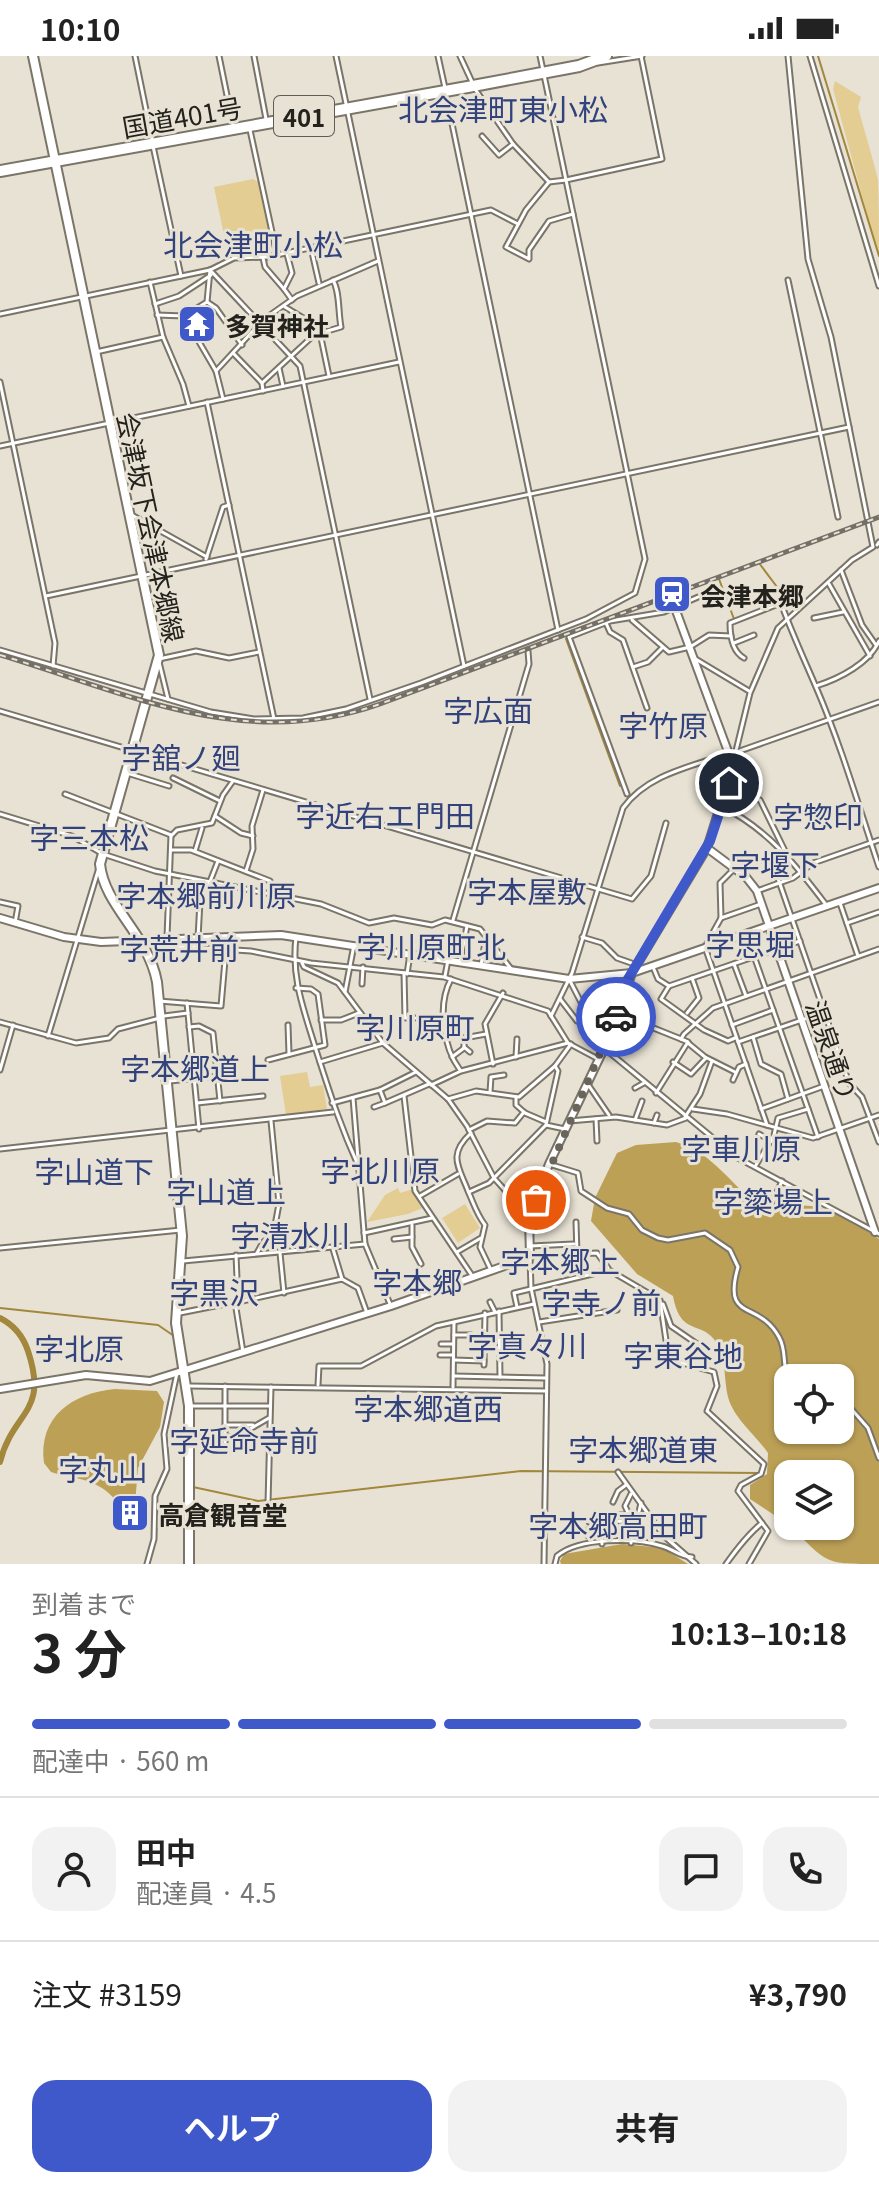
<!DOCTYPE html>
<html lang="ja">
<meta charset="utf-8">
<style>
:root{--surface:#fff;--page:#f2f2f2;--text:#222;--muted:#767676;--line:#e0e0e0;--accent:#3f59cb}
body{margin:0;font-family:Georgia,"Noto Sans JP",serif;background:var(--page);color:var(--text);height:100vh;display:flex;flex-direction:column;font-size:30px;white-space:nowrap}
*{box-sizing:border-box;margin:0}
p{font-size:26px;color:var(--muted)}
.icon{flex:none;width:44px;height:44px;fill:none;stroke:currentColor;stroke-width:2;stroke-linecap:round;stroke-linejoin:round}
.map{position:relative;height:1508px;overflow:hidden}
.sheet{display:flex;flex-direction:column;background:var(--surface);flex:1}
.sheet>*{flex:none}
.controls{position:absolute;left:774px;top:1308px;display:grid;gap:16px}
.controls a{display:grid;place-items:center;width:80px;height:80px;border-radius:16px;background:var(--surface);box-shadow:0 2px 6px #0004;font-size:40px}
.pin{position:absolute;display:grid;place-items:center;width:68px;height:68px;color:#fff;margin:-34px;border:4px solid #fff;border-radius:50%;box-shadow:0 2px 8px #0007}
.courier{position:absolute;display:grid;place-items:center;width:80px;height:80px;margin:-40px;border:6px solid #3f59cb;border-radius:50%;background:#fff;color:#222;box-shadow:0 2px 10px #0007}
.summary em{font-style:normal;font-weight:700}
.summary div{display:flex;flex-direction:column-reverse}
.summary{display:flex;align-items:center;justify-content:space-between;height:136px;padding:0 32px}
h1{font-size:52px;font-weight:700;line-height:60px}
.bar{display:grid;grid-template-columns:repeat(4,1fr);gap:12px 8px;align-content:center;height:96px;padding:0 32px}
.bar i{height:10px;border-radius:6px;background:var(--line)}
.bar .active{background:var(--accent)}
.bar p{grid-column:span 4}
.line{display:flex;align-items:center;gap:20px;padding:0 32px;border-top:2px solid var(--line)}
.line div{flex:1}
.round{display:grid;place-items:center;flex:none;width:84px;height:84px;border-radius:24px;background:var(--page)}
.action{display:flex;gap:16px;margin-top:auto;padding:16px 32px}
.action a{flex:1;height:92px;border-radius:24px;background:var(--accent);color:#fff;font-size:32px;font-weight:700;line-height:92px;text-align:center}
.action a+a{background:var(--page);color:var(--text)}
.status{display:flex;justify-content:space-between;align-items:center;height:56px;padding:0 40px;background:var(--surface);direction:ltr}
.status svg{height:22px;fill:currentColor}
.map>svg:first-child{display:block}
</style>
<div class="status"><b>10:10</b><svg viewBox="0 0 49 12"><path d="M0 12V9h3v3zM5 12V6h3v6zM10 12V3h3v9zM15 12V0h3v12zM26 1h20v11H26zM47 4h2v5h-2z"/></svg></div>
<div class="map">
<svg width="879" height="1508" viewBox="0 0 879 1508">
<rect width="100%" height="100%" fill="#e8e2d4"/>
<!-- green -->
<g fill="#e3cd93">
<path d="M835 25 861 41 858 51C864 74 872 99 878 124 879 148 879 178 879 202L833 33Z"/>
<path d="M253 123 258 126 270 175 225 184 214 131Z"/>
<path d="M307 1016 310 1031 323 1029 327 1053 286 1059 280 1020Z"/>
<path d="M398 1132 400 1137 413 1133 425 1151 408 1158 367 1166 385 1139Z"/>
<path d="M465 1148 480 1172 458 1187 442 1162Z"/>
</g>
<!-- forest -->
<g fill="#bca056" fill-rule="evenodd">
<path d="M676 1086C717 1097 735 1138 772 1158 780 1156 788 1151 796 1150 824 1146 857 1168 879 1183V1508C823 1508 829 1508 790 1470H840V1418H788V1468L750 1443V1429L767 1418 768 1397C755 1378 734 1363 728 1341 724 1326 726 1305 719 1291 704 1261 681 1284 673 1240L637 1218 591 1165 595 1142 617 1097 636 1089ZM788 1322H840V1374H788Z"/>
<path d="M115 1333 157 1335 164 1346 160 1371 138 1412 135 1448C121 1456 114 1439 102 1432 85 1421 69 1422 51 1416L44 1407C38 1361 72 1337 115 1333Z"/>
<path d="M622 1488 663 1492 688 1508H561L560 1505 564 1498Z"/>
</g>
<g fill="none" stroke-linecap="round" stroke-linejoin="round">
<!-- stream -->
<g stroke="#a2873c" stroke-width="2">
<path d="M818 0 879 200"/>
<path d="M759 507 777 531 782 547"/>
<path d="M719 523 734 563"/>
<path d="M566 583 620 730"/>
<path d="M0 1252 158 1269 174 1280 179 1314"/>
<path d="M193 1431 258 1445 521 1415 759 1417"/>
</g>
<!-- river -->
<path stroke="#a2873c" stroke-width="6" d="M0 1262C14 1269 23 1280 28 1295 49 1358 13 1354 0 1406"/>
<!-- street casing -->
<g stroke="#7a7568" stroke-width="7">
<g id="street">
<path d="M135 0 152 83"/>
<path d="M219 0 233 69"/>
<path d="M254 0 266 63"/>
<path d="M336 0 464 610"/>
<path d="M438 0 445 32"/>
<path d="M460 0 472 26"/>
<path d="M810 0 879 230"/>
<path d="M598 7 642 0"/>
<path d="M475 33 513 88 549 126 566 124 540 0"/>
<path d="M446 39 558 574"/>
<path d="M250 74 277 199"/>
<path d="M482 80 499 99 513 88"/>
<path d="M153 90 181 220"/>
<path d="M549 126 526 154 506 191 529 203V194L549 165 573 158"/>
<path d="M311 192 319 227"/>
<path d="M287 198 292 217 284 233 292 244"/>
<path d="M263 202 265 211 284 233"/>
<path d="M210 214 300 310 370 643"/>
<path d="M788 224 838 461"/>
<path d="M150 226 163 281 183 328 189 350"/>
<path d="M207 246 216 252 242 289"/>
<path d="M155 248 179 240 211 219"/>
<path d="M285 251 310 266 318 277"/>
<path d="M0 258 210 214 234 202 267 201 491 154 518 168"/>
<path d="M157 259 184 260 207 246 210 214"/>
<path d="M184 260 216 315 223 343"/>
<path d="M320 277 329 320"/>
<path d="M96 296 163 281"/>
<path d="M234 298 262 327"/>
<path d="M279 312 283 330"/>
<path d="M216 315 263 264 297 240 378 205"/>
<path d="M0 326 55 587 53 610"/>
<path d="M263 335 262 327 314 279 341 271C338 256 340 236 333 224"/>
<path d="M207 346 274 663"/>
<path d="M0 390 399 306"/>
<path d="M130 458 207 501"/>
<path d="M877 489 879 486"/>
<path d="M206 503 223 451 229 449"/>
<path d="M841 514 862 569 876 589"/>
<path d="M829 528 870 600"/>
<path d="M46 540 849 371"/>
<path d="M814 562 843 556"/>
<path d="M632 564 669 596 690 591 709 579 731 580"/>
<path d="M606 567 610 576 623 584 647 652"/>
<path d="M734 587 754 579"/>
<path d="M0 594 211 656 254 663 303 662 346 653 421 627 586 563 635 537 645 503 566 124 662 103 641 0"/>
<path d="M694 602 749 635"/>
<path d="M744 602C733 596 730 580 730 567L781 547C791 575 804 603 816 631 841 689 859 751 879 811"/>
<path d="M159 603 196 595 229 602 259 596"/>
<path d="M159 606 168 643"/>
<path d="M633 611 648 606 662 592"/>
<path d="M816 630C841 622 869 607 879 585"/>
<path d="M0 655 632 843 651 820 666 767"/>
<path d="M734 697 879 646"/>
<path d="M733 707 750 637 778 572 852 504 873 491 831 281 808 203 788 0"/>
<path d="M127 717 169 730"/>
<path d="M173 722 220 745"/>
<path d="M731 723 742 738 760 744 785 795"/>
<path d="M65 738 171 779 167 881"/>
<path d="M627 738 569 581 610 565 664 556 714 534"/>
<path d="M721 750C768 773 796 809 827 850"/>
<path d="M0 758 72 780 103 798 155 815 321 848 369 867 394 862 432 869 445 864 480 873 512 914"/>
<path d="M215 760 241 777 253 780"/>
<path d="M171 780 177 774 212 767 223 739 233 725"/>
<path d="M172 794H191L270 825"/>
<path d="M195 795 202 772"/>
<path d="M731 808 745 797 773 808 849 1027 862 1041 879 1086"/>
<path d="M734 813 720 827 721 862 705 891 767 1069"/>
<path d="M246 815 253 793 252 770 263 734"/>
<path d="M209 828 218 805"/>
<path d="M757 835 793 822 813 807 879 784"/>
<path d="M0 846 18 850 15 867"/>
<path d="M840 847 858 900"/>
<path d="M721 862 761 848"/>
<path d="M453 864 529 608 528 595"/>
<path d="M847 867 879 856"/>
<path d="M296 881C291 923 304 954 316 994 330 1037 339 1067 358 1109"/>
<path d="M582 881 602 887 617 902 637 909"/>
<path d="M198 882 201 826"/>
<path d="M170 886 172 890 251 895 311 907 444 921 548 955 568 987 598 1003"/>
<path d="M754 900 818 1081"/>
<path d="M460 906 467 870"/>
<path d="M302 907 304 911 338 927 383 987 448 1043 467 1070 494 1122 529 1161"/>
<path d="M734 908 746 940"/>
<path d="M481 909 486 881"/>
<path d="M653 911 658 923 669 930"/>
<path d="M404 917 405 962H415"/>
<path d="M407 918 410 898"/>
<path d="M445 920 448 904"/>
<path d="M451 923C437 949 443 991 460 1014"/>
<path d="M362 928 363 911"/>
<path d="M345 936 354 889"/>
<path d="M560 943 577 965 588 960 569 923"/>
<path d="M159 945 221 950 226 893"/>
<path d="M187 947 199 1073"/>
<path d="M621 951 651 971 681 983"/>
<path d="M687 957 699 942 692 922"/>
<path d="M164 960 188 957"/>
<path d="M551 960 572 917 623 752C647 719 689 711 727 698"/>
<path d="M321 964H341L359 957"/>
<path d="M0 966 76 987 109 982 118 973 160 962"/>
<path d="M288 969 289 998"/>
<path d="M732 969 773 954"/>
<path d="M189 971 199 970 213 977 220 1045"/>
<path d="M48 980 98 815"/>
<path d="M753 981 761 1008 781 1018 788 1043"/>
<path d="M735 982 728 985 704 974 661 943 669 930 800 885"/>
<path d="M738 986 825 956"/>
<path d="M688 987 705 1001 735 1016"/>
<path d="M464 991 470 996"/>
<path d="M604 992 736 1101 879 1178"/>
<path d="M452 1001 464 992V982L486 978"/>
<path d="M516 1001 517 983"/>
<path d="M268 1004 325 989 318 938 311 933 296 932"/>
<path d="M320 1006 383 987"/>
<path d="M673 1006 691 1018 706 1002"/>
<path d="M493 1008 485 968 503 937"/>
<path d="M0 1014 13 969"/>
<path d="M733 1024 739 1011 746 1008"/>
<path d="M170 1025 218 1020"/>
<path d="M431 1029 461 1015 568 987"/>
<path d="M589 1030 609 1059"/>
<path d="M635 1032 644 1027"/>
<path d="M380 1034 416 1016"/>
<path d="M490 1036 491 1021 504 1019"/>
<path d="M656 1037 688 986 681 983 684 978 713 952 879 893"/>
<path d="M404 1040 415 1135 473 1221"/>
<path d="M353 1042 365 1188 390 1248"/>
<path d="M516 1042V1049L525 1057 546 1066"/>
<path d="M448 1043 476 1035 519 1041 555 1010"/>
<path d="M197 1047 263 1040"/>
<path d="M332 1047 380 1034 385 1047 429 1028"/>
<path d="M374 1051 385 1047"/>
<path d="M693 1053 727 1058 813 1082 879 1059"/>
<path d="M761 1053 824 1030"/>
<path d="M685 1061 700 1038 712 1005"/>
<path d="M596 1063 597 1085"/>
<path d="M635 1064 642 1045"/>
<path d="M569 1065 616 1061 667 1069 686 1062"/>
<path d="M654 1067 657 1059"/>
<path d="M546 1069 558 1015 555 1010 571 988"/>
<path d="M469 1074 487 1065 515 1067 524 1056"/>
<path d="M471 1077C447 1099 459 1111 468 1135 474 1148 476 1157 485 1169L480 1191 490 1212"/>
<path d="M759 1078 791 1096"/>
<path d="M0 1093 333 1056"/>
<path d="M549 1108 578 1117 581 1135 607 1152 629 1158 642 1174 658 1182 668 1184 705 1177 730 1194 738 1211C722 1267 758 1243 779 1281 787 1295 782 1309 788 1323"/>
<path d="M756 1109 774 1079 778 1062 808 1053"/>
<path d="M469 1136 489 1127 546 1069 565 1073"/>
<path d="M420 1140 458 1118"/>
<path d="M771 1149 782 1125"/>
<path d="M576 1166 577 1198 597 1197 608 1212"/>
<path d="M412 1169V1191L421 1208"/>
<path d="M364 1177 432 1162"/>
<path d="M394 1183 412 1181"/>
<path d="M530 1190 574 1188"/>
<path d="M0 1192 181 1174"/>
<path d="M333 1193 342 1223"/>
<path d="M457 1196 481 1182"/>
<path d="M257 1197 263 1186 273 1180 279 1148 271 1065"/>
<path d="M280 1197 284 1237"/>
<path d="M236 1199 238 1246H235L243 1296"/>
<path d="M530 1201 531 1232 547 1308 544 1508"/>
<path d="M183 1205 365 1188"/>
<path d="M238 1246 342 1223 358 1232 367 1257"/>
<path d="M490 1246 495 1256"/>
<path d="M663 1248 671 1270 700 1290"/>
<path d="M517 1251 514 1237 609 1214 660 1244 668 1298 672 1304 714 1316 717 1330 707 1355 764 1408 761 1418 741 1429 738 1435 768 1475 749 1508"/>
<path d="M499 1255 500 1321"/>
<path d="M180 1257 235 1246"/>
<path d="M539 1266 617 1254"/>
<path d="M454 1279H471"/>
<path d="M441 1288H453"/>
<path d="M440 1299H452"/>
<path d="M454 1304 484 1305"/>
<path d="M484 1309 485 1257"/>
<path d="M454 1320 546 1322"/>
<path d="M318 1329 319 1310H361L436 1270 534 1248"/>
<path d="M190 1330 546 1335"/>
<path d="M225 1330V1387"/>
<path d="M453 1331 454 1267"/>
<path d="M840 1340 868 1372 879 1402"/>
<path d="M193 1350H269"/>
<path d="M225 1369H253"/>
<path d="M190 1381H236L269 1362"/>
<path d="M618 1416 664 1480 696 1508"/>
<path d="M613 1446 618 1435 626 1429"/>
<path d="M268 1447 271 1331"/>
<path d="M631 1465 637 1464 641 1447"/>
<path d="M589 1466 630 1465"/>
<path d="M589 1473 642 1472"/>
<path d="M588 1480 642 1479"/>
<path d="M631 1487V1463L625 1450 631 1438"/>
<path d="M602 1488 601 1459H628"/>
<path d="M147 1508 154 1483 155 1440 167 1413 164 1378 177 1317"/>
<path d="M555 1508 557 1500C579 1481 636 1482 662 1490 673 1493 680 1501 692 1501"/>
<path d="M726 1508C736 1494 748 1478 762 1467"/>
</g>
</g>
<!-- secondary casing -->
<g stroke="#7a7568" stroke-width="10">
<g id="secondary">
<path d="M707 792 746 821 757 835 875 1176"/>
<path d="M0 862 64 881 101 886 281 879 569 923 632 917 707 792 733 709 675 552"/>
<path d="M0 1333 86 1319 150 1325 391 1250 530 1201 529 1161 549 1108 610 980 632 917 879 832"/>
</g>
</g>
<!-- primary casing -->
<g stroke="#7a7568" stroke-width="12">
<path id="primary" d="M33 0 159 599 100 808C104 850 148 878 157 926L182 1180 176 1267 189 1350V1508"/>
</g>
<!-- highway casing -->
<g stroke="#7a7568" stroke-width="14">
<path id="highway" d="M0 115 473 30 579 10 606 0"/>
</g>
<!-- street -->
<use href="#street" stroke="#fff" stroke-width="3"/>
<!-- secondary -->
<use href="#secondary" stroke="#fff" stroke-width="6"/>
<!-- primary -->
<use href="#primary" stroke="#fff" stroke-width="8"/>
<!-- highway -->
<use href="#highway" stroke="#fff" stroke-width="10"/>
<!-- rail casing -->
<g stroke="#747068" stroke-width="5">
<path id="rail" d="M0 599C130 638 245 696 380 648L879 461"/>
</g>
<!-- rail -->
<use href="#rail" stroke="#e8e2d4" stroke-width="2" stroke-dasharray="6" stroke-linecap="butt"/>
</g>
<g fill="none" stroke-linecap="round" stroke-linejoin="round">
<!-- done -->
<path stroke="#69655d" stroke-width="8" stroke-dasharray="0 14.4" d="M536 1144 616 961"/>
<!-- route -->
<path stroke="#3f59cb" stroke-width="10" d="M616 961 628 923 710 785 729 727"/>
</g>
<!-- icons -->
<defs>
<g id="temple-square" transform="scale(2)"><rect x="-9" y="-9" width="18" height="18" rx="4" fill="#3f59cb" stroke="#e8e2d4"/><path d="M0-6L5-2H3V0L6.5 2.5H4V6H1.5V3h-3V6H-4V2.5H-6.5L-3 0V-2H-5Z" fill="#fff"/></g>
<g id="station-square" transform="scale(2)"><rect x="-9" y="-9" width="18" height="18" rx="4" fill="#3f59cb" stroke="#e8e2d4"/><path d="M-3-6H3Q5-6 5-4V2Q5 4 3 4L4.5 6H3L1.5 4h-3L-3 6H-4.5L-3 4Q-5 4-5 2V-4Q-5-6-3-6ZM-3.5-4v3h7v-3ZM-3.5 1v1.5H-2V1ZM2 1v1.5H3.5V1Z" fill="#fff"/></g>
<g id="building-square" transform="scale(2)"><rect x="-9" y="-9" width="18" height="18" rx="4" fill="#3f59cb" stroke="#e8e2d4"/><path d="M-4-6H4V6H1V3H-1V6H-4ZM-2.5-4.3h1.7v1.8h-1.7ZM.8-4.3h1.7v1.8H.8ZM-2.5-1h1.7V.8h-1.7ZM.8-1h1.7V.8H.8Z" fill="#fff"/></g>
</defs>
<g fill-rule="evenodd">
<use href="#temple-square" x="197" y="268"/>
<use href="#station-square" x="672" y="538"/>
<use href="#building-square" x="130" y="1457"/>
</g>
<g text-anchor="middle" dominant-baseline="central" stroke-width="6" stroke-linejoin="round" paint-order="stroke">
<!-- shield labels -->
<rect fill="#e8e2d4" stroke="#5f5c54" stroke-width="2" x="274" y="40" width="60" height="40" rx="6"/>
<g font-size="24" font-weight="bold" fill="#24221d">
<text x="304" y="60">401</text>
</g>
<!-- street labels -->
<g font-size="26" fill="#24221d" stroke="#e8e2d4">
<text transform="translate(182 60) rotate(-10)">国道401号</text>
<text transform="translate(152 471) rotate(78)">会津坂下会津本郷線</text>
<text transform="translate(833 994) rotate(71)">温泉通り</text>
</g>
<!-- poi labels -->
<g font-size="26" font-weight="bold" fill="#24221d" stroke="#e8e2d4" text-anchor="start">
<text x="225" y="268">多賀神社</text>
<text x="700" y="538">会津本郷</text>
<text x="158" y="1457">高倉観音堂</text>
</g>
<!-- quarter labels -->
<g font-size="30" fill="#31427c" stroke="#e8e2d4">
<text x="503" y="52">北会津町東小松</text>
<text x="253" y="187">北会津町小松</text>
<text x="488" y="653">字広面</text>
<text x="663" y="668">字竹原</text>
<text x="181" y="700">字舘ノ廻</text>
<text x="385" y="758">字近右エ門田</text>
<text x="818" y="759">字惣印</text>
<text x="89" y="780">字三本松</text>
<text x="775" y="807">字堰下</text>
<text x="527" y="834">字本屋敷</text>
<text x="206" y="838">字本郷前川原</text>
<text x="750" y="887">字思堀</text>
<text x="431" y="889">字川原町北</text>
<text x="179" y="891">字荒井前</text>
<text x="415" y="970">字川原町</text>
<text x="195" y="1011">字本郷道上</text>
<text x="741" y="1091">字車川原</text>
<text x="380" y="1113">字北川原</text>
<text x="94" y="1114">字山道下</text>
<text x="226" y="1134">字山道上</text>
<text x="773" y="1144">字簗場上</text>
<text x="290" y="1178">字清水川</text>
<text x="560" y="1204">字本郷上</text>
<text x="417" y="1225">字本郷</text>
<text x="214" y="1235">字黒沢</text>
<text x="601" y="1245">字寺ノ前</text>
<text x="527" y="1288">字真々川</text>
<text x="79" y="1291">字北原</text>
<text x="683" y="1298">字東谷地</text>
<text x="428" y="1351">字本郷道西</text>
<text x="244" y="1383">字延命寺前</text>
<text x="643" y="1392">字本郷道東</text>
<text x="103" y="1412">字丸山</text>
<text x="618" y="1468">字本郷高田町</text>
</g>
</g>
</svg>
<div class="controls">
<a><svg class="icon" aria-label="locate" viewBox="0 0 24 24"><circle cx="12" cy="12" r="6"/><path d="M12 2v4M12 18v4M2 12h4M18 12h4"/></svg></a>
<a><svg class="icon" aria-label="layers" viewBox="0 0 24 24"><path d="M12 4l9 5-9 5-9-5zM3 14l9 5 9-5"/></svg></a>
</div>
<div class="pin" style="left:536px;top:1144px;background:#ea580c"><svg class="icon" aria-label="bag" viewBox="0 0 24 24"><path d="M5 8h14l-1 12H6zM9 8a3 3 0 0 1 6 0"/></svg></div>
<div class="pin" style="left:729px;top:727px;background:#1f2937"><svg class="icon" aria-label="home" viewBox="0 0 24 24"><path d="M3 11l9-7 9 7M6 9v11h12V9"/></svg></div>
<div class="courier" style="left:616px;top:961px"><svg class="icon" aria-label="car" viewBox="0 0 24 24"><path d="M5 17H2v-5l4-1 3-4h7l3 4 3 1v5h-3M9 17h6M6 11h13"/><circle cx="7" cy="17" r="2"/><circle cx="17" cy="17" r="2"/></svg></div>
</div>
<section class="sheet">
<div class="summary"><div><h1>3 分</h1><p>到着まで</p></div><em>10:13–10:18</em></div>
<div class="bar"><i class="active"></i><i class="active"></i><i class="active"></i><i></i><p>配達中 · 560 m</p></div>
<div class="line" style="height:144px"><a class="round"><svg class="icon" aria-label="person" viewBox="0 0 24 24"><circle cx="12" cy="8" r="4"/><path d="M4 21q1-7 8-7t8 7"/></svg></a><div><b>田中</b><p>配達員 · 4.5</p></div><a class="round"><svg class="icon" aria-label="chat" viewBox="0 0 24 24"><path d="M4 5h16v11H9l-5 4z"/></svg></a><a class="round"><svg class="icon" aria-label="phone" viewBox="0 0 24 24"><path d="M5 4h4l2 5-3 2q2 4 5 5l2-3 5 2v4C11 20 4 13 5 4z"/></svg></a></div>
<div class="line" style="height:104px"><div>注文 #3159</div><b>¥3,790</b></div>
<div class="action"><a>ヘルプ</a><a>共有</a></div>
</section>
